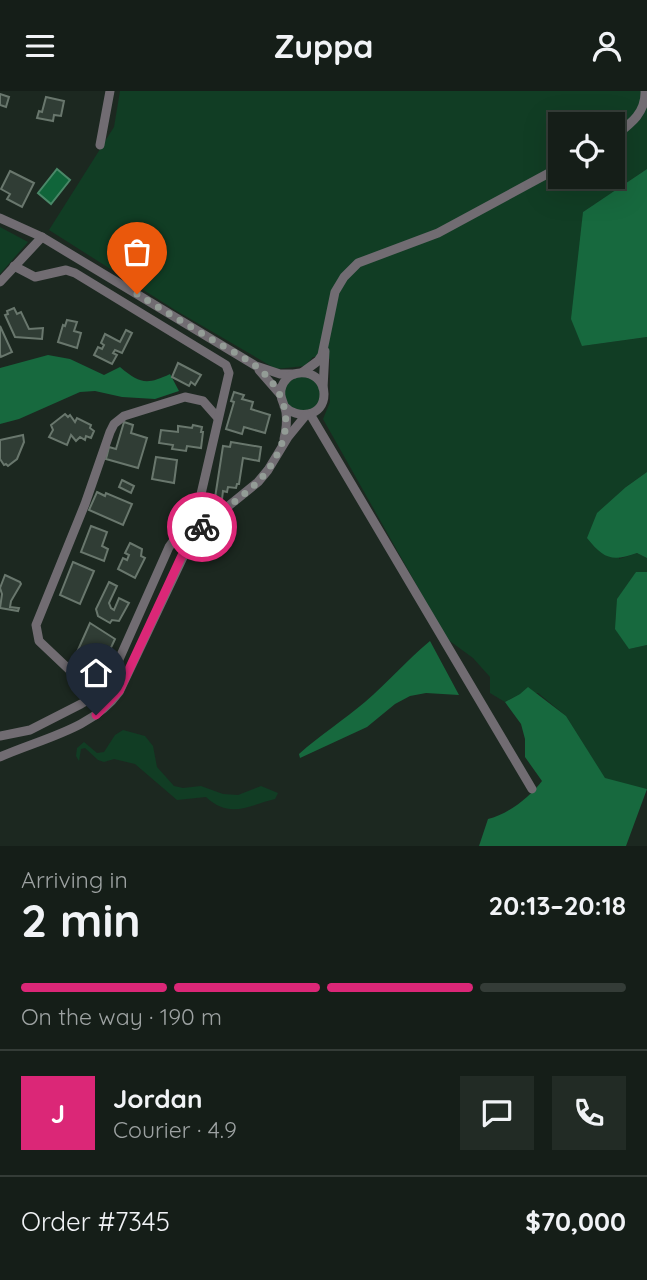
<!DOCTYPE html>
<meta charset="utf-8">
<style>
:root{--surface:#151e18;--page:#222b25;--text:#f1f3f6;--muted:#9da2a2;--line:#343c37;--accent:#db2777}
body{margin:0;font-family:Quicksand,sans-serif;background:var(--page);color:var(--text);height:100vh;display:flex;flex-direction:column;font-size:26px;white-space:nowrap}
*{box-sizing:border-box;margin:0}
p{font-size:23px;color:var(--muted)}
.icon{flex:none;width:38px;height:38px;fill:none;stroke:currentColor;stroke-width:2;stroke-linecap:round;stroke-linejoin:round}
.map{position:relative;height:755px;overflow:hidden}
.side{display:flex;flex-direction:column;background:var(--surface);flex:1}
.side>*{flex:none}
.controls{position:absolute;left:548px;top:21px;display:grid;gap:14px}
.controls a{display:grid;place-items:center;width:77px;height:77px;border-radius:0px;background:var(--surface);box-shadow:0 7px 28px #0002,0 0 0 2px var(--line);font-size:35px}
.pin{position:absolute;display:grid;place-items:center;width:60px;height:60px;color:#fff;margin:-72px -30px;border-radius:50% 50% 50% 0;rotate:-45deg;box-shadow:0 0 7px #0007}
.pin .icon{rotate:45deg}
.courier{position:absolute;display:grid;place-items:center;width:70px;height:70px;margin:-35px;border:5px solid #db2777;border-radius:50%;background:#fff;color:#222;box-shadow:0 2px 9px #0007}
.overview em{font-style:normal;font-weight:700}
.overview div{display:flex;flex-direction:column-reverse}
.overview{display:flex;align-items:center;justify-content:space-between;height:119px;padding:0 21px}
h1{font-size:46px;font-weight:700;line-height:52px}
.bar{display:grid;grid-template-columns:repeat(4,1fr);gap:10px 7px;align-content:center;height:84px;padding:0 21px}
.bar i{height:9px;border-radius:5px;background:var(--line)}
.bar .current{background:var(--accent)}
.bar p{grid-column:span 4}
.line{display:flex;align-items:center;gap:18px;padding:0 21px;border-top:2px solid var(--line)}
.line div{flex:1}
.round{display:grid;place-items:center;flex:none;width:74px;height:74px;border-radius:0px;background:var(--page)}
header{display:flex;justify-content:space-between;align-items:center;height:91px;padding:0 21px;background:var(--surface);font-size:32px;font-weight:700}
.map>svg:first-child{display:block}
</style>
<header><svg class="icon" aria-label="menu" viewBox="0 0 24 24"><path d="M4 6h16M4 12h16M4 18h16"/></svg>Zuppa<svg class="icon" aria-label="person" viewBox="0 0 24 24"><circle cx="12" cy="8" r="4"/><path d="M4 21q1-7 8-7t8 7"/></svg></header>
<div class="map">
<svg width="647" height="755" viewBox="0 0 647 755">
<rect width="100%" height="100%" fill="#1c2820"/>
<!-- green -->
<g fill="#113d24" fill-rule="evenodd">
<path d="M120 0H647V78L583 121 582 255 647 246V381L626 396 619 468 637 462 647 467V481H636L629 558 647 554V698L605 688 566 625 538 602 520 603 505 611 490 602V586L473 567 447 548 323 328 330 311V268L313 266 305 275 276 278 175 219 49 139 114 36ZM560 33H612V86H560Z"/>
<path d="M0 136 28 151 0 183Z"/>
<path d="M303 281 323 297 317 319 288 320 282 296Z"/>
<path d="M123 639 145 645 153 655 157 676 174 695 183 697 201 695 223 703 238 704 261 695 278 702 275 708C247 715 230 728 206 706L177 709 135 673 114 668 104 671 98 669 85 657 81 658 79 670 76 665 77 657 84 651 97 662 104 661 115 644Z"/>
</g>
<!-- forest -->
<g fill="#17693e">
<path d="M647 78V246L582 255 571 228 583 121Z"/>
<path d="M48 264 70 268 104 284 120 276C140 293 147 294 170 283L179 300 155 308 122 306 95 300 80 301 19 328 0 333V277Z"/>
<path d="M647 381V467L637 462C612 471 604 468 587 447L597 422 626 396Z"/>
<path d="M636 481H647V554L629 558 615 538 617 508Z"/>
<path d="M430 550 459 604 426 602 410 605 395 613 367 636 300 667 299 663C320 644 344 629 365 611 388 591 407 569 430 550Z"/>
<path d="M528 596 566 625 605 687 647 698 626 755H479L488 728C507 724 530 706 542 690L525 666V648L521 633 505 611 520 603Z"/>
</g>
<!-- water -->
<path fill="#10653a" stroke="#4a8868" stroke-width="2" d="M57 78 70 89 51 113 38 102Z"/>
<!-- building -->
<g fill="#303d35" stroke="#69776d" stroke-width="2">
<path d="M0 3 9 6 6 16 0 14Z"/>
<path d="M46 6 64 10 61 25 54 24 53 30 37 27 39 20 42 21Z"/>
<path d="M10 80 34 92 22 116 7 108 10 103 1 98Z"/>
<path d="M14 217 17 223 21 221 29 238 43 237 42 248 15 246 5 224 8 223 7 220Z"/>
<path d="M67 229 77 231 74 240 81 242 77 257 58 251 63 234 65 235Z"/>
<path d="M0 235 12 261 1 266 0 263Z"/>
<path d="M126 239 132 242 122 262 115 259 113 262 117 264 112 273 94 264 98 256 102 258 104 254 101 252 105 243 120 251Z"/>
<path d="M178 272 201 284 195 294 191 291 189 295 172 286Z"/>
<path d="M234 301 244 304 242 308 253 311 251 318 270 324 265 342 244 336 242 343 226 338 234 311 231 310Z"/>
<path d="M65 323 68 326 70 324 75 331 77 327 91 334 90 337 94 340 91 347 86 345 85 349 80 346 76 350 71 344 67 354 49 346 53 339 51 334Z"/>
<path d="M124 331 133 334 131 342 147 347 138 377 106 368 109 356 116 358Z"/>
<path d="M193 334 202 336 201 341H203L201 357 187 355 186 360 172 358 173 354 159 352 161 339 178 341V335L192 337Z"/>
<path d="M23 344 24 351 17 368 8 375 6 373 4 374 0 368V349Z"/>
<path d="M231 351 261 356 259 370 243 367 239 393H237L236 397 228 396 227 401 223 400 222 408 215 407 223 355 230 356Z"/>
<path d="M156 366 177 369 174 392 152 388Z"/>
<path d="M122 389 134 395 131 402 119 396Z"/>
<path d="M97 401 105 405 106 402 132 413 123 434 89 419Z"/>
<path d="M91 435 107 441 102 455 108 458 104 470 81 461Z"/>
<path d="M130 452 142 458 141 465 145 467 135 487 118 478 123 467 127 469 129 464 125 462Z"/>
<path d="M73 471 94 480 80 513 60 504Z"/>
<path d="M5 484 20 491 21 493 11 510 10 516 19 517 18 520 0 517 2 503 0 497Z"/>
<path d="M109 491 117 495 109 512 111 517 114 519 119 507 129 512 119 530 112 529 110 532 98 525 96 518Z"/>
<path d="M90 532 115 548 99 582 73 570Z"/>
</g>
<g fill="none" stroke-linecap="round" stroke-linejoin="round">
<!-- minor -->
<g stroke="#716c72" stroke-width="9">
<path d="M612 47C629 34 646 23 645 0"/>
<path d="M100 54 110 0"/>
<path d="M0 127 42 146 256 275 280 283H294"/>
<path d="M0 191 42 146"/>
<path d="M259 279 280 303"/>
<path d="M303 281 318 270 322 264 335 201 344 186 358 172 438 142 560 76"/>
<path d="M323 297 325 260"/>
<path d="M284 315C297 329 324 326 324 303 324 280 291 273 282 295 278 305 284 311 286 321 287 329 286 340 284 348"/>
<path d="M310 323 532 698"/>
<path d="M96 604 39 550 36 534 85 413 110 341 114 333 124 325 185 306 203 310 218 327"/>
<path d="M0 645 30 639 81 613 96 604 113 582 169 456 198 416 229 282 226 274 75 182 66 179 35 186 14 175"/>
<path d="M0 666C40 648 93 638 119 601L194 443 258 391 268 379 288 346 306 324"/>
</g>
</g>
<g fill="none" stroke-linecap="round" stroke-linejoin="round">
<!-- done -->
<path stroke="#939c96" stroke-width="7" stroke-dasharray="0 12.6" d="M137 203C161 218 186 233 211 248 226 257 243 265 257 276 293 306 294 343 267 380 250 403 223 417 202 436"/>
<!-- route -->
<path stroke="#db2777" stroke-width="9" d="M96 624 119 600 185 458 194 443 202 436"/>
</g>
</svg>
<div class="controls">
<a><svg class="icon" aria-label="locate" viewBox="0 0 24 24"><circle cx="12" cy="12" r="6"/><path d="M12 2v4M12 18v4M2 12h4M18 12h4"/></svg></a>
</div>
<div class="pin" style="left:137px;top:203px;background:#ea580c"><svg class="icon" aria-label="bag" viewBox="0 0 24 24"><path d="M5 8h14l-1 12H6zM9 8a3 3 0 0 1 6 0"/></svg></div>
<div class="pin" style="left:96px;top:624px;background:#1f2937"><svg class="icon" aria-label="home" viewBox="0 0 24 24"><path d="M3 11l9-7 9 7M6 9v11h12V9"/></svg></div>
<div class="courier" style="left:202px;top:436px"><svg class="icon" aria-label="bike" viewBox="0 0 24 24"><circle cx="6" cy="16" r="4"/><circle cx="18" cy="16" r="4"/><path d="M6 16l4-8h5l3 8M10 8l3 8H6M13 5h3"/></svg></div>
</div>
<section class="side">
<div class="overview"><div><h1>2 min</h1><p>Arriving in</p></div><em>20:13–20:18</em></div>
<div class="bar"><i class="current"></i><i class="current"></i><i class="current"></i><i></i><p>On the way · 190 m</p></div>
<div class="line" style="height:126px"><b class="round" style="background:var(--accent);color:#fff">J</b><div><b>Jordan</b><p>Courier · 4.9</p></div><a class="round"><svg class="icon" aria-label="chat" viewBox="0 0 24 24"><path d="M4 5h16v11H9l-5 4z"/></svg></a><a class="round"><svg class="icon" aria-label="phone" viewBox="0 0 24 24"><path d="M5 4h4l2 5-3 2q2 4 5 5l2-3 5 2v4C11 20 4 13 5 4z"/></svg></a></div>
<div class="line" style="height:91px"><div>Order #7345</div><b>$70,000</b></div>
</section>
